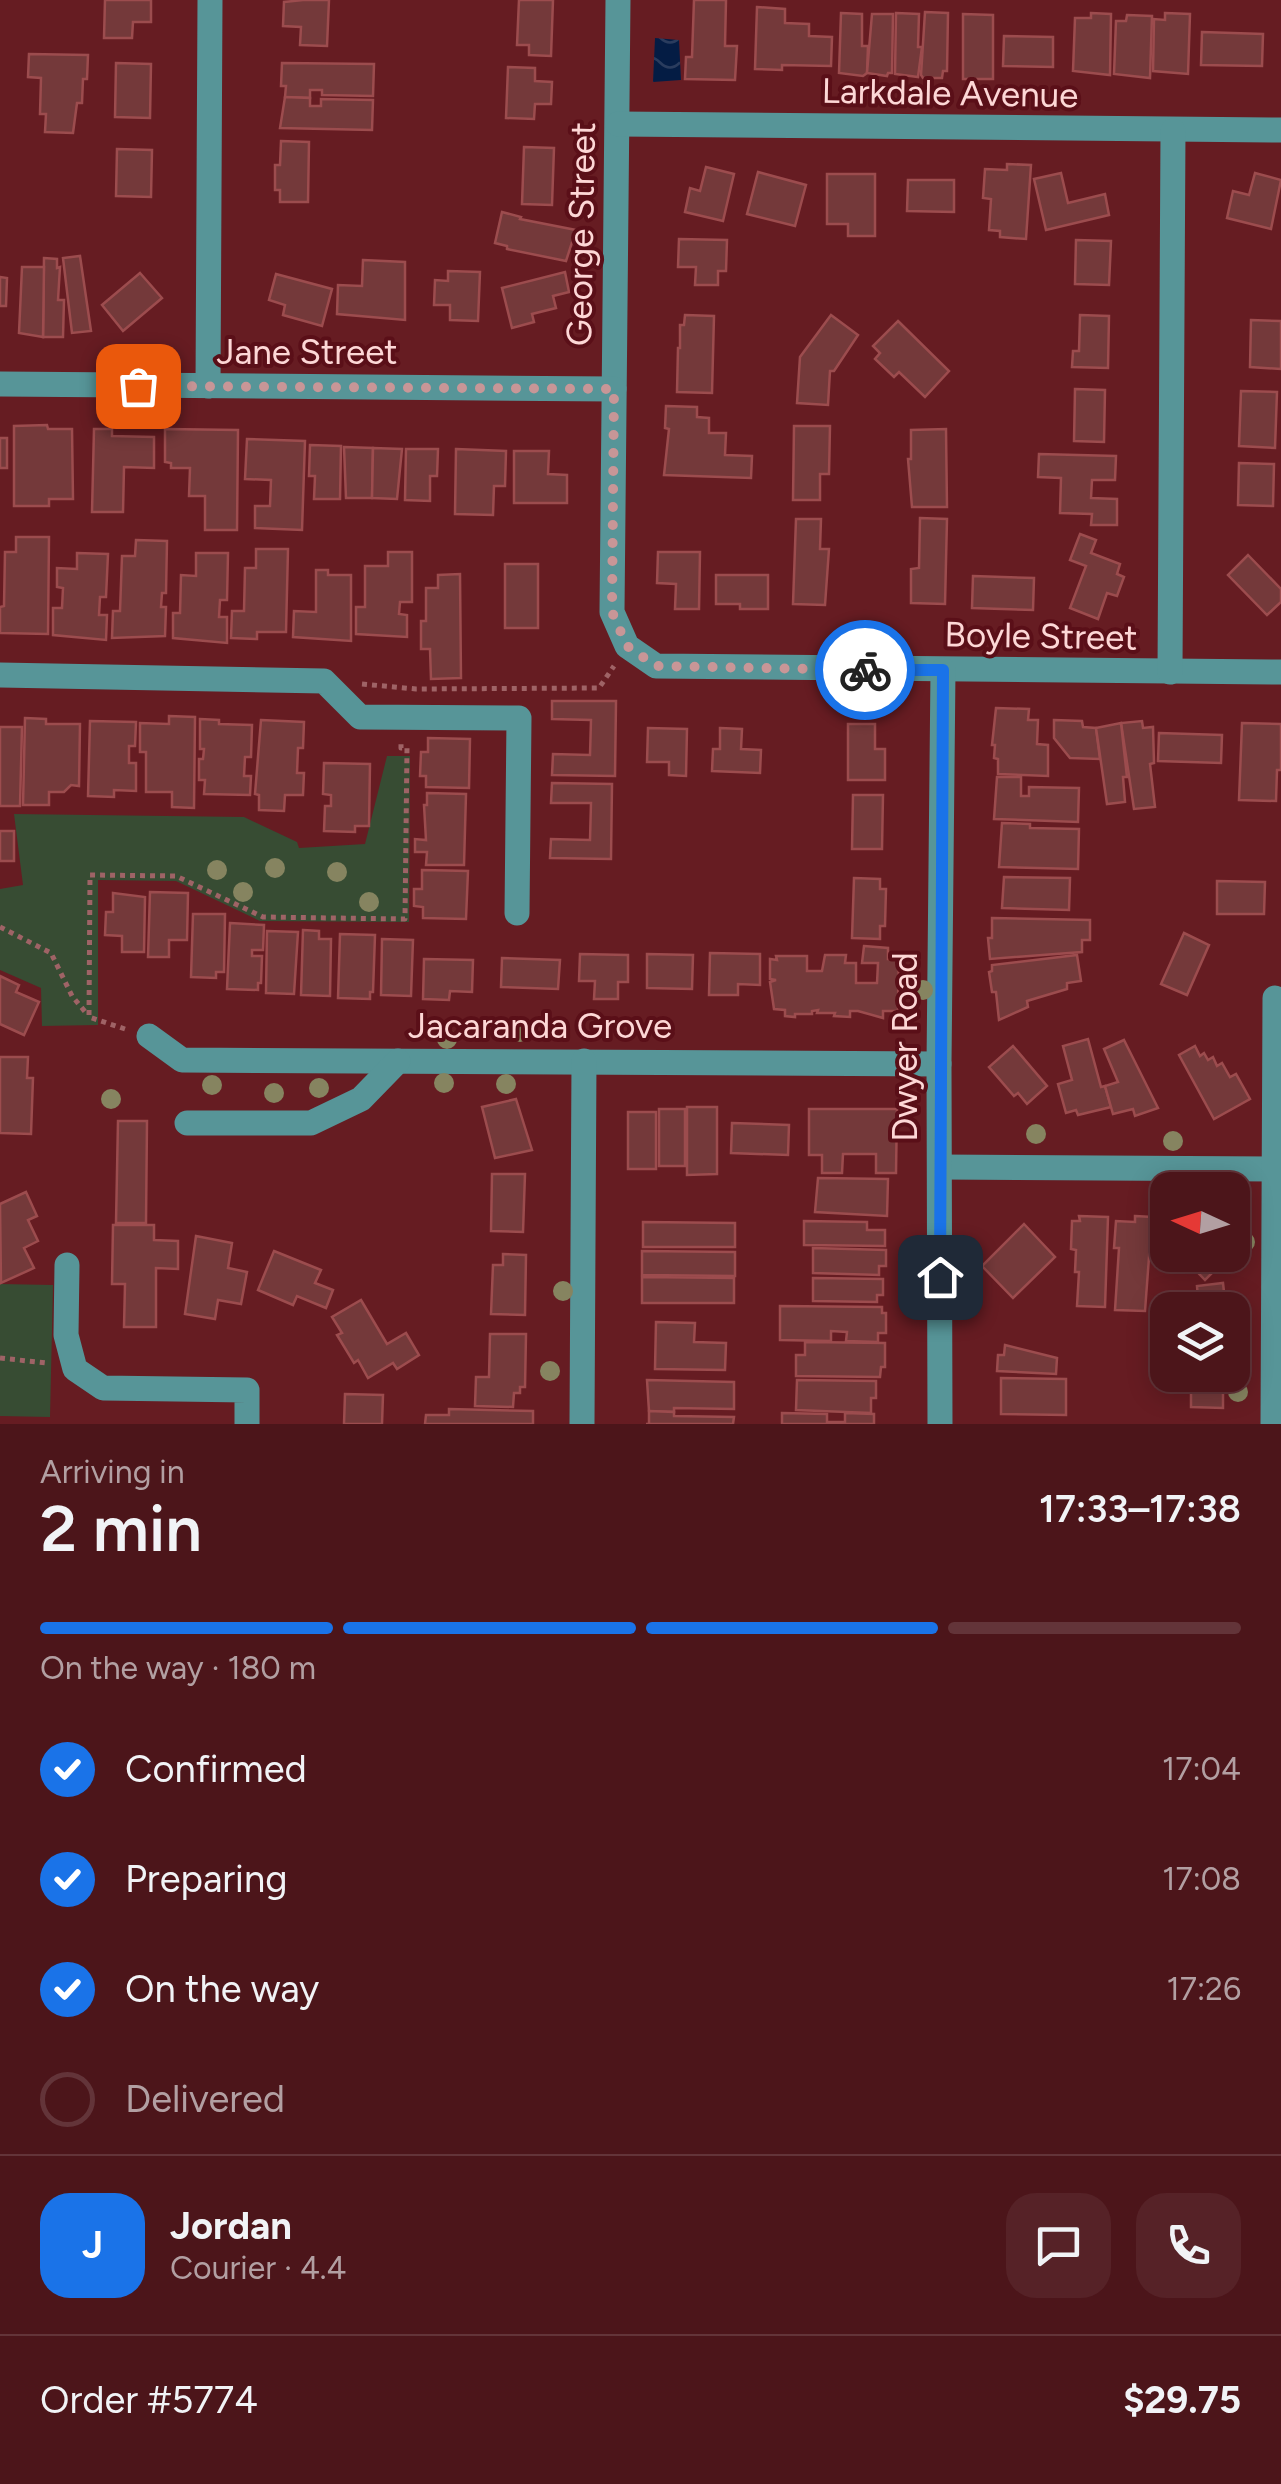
<!DOCTYPE html>
<meta charset="utf-8">
<style>
:root{--surface:#4c151a;--page:#562227;--text:#f1f3f6;--muted:#b29fa2;--line:#633439;--accent:#1a73e8}
body{margin:0;font-family:Figtree,sans-serif;background:var(--page);color:var(--text);height:100vh;display:flex;flex-direction:column;font-size:38px;white-space:nowrap}
*{box-sizing:border-box;margin:0}
p{font-size:32px;color:var(--muted)}
.icon{flex:none;width:55px;height:55px;fill:none;stroke:currentColor;stroke-width:2;stroke-linecap:round;stroke-linejoin:round}
.map{position:relative;height:1424px;overflow:hidden}
.side{display:flex;flex-direction:column;background:var(--surface);flex:1}
.side>*{flex:none}
.needle{width:65px;rotate:274deg}
.fabs{position:absolute;left:1150px;top:1172px;display:grid;gap:20px}
.fabs a{display:grid;place-items:center;width:100px;height:100px;border-radius:20px;background:var(--surface);box-shadow:0 5px 25px #0003,0 0 0 2px var(--line);font-size:50px}
.pin{position:absolute;display:grid;place-items:center;width:85px;height:85px;color:#fff;margin:-42px;border-radius:20px;box-shadow:0 5px 15px #0006}
.courier{position:absolute;display:grid;place-items:center;width:100px;height:100px;margin:-50px;border:8px solid #1a73e8;border-radius:50%;background:#fff;color:#222;box-shadow:0 2px 12px #0007}
.summary em{font-style:normal;font-weight:600}
.summary div{display:flex;flex-direction:column-reverse}
.summary{display:flex;align-items:center;justify-content:space-between;height:170px;padding:0 40px}
h1{font-size:65px;font-weight:600;line-height:75px}
.bar{display:grid;grid-template-columns:repeat(4,1fr);gap:15px 10px;align-content:center;height:120px;padding:0 40px}
.bar i{height:12px;border-radius:8px;background:var(--line)}
.bar .active{background:var(--accent)}
.bar p{grid-column:span 4}
.line{display:flex;align-items:center;gap:25px;padding:0 40px;border-top:2px solid var(--line)}
.line div{flex:1}
.round{display:grid;place-items:center;flex:none;width:105px;height:105px;border-radius:30px;background:var(--page)}
ol{padding:0 40px;list-style:none}
li{display:flex;align-items:center;gap:30px;height:110px}
li p{margin-inline-start:auto}
li .icon{padding:10px;border-radius:50%;background:var(--accent);color:#fff;stroke-width:4}
li:last-child{color:var(--muted)}
li i{width:55px;height:55px;border:5px solid var(--line);border-radius:50%}
.map>svg:first-child{display:block}
</style>
<div class="map">
<svg width="1281" height="1424" viewBox="0 0 1281 1424">
<defs>
<pattern id="water-waves" width="16" height="10" patternUnits="userSpaceOnUse" patternTransform="scale(2.5)"><rect width="16" height="10" fill="#041c44"/><path d="M0 5q4-4 8 0t8 0" fill="none" stroke="#2a3c5e"/></pattern>
</defs>
<rect width="100%" height="100%" fill="#661c22"/>
<!-- park -->
<g fill="#374c33">
<path d="M387 756H410L409 922 260 921 176 881 98 880V1025L42 1026 41 988 0 970V889L23 885 14 814 244 817 297 842 299 848 365 844Z"/>
<path d="M0 1284 53 1285 50 1417 0 1416Z"/>
</g>
<!-- water -->
<path fill="url(#water-waves)" d="M655 38 679 40 681 80 653 82Z"/>
<!-- building -->
<g fill="#74393a" stroke="#9c4c4e" stroke-width="2.5">
<path d="M105 0H151V22H133L132 38H104Z"/>
<path d="M303 0H329L327 46 300 45 301 27 283 26 284 2Z"/>
<path d="M519 0H553L551 56 529 55V45H517Z"/>
<path d="M694 0H726L725 46H737L735 80 685 79 686 57H692Z"/>
<path d="M757 7 785 9V23L809 24V36L832 37 831 66 782 65V70L755 69Z"/>
<path d="M925 12 948 13 947 71H943L942 78H923L921 75Z"/>
<path d="M841 13 862 14V46H868L867 73 863 76 839 73Z"/>
<path d="M896 13 919 14 918 47H922L918 77 895 74Z"/>
<path d="M1091 13 1111 14 1110 75 1073 71 1075 18H1091Z"/>
<path d="M1165 13 1190 14 1188 74 1153 71 1154 19 1165 20Z"/>
<path d="M872 14H893L892 73H888L887 76 867 73Z"/>
<path d="M963 14 993 15V79H963Z"/>
<path d="M1127 15 1152 16 1150 78 1114 74 1116 21H1126Z"/>
<path d="M1202 32 1263 34 1262 66 1201 65Z"/>
<path d="M1004 36 1053 37V67L1003 66Z"/>
<path d="M29 54 88 55 87 79H83L82 103H77L73 133 45 132 46 114H40L41 78 28 77Z"/>
<path d="M116 63 151 64 150 118 115 117Z"/>
<path d="M282 63 374 64 373 96 322 95V90H310V98L285 97 286 86H281Z"/>
<path d="M508 67 535 68V81L552 82 551 104H535L534 119 506 118Z"/>
<path d="M285 97 310 98V106H321V99L373 100 372 130 280 128Z"/>
<path d="M281 141 309 142 308 202H280V190H275V165H280Z"/>
<path d="M524 147 554 148 552 205 522 204Z"/>
<path d="M117 149 152 150 151 197 116 196Z"/>
<path d="M1007 164 1031 165 1026 239 1000 237V231L989 230 991 199 983 198 985 169 1007 170Z"/>
<path d="M706 167 734 174 723 221 685 212 690 188 700 191Z"/>
<path d="M758 172 806 185 795 226 747 214Z"/>
<path d="M1061 173 1068 203 1105 194 1109 215 1046 230 1034 179Z"/>
<path d="M1255 173 1281 180 1271 229 1227 218 1233 191 1249 195Z"/>
<path d="M827 174H875V236H848V224H827Z"/>
<path d="M908 180H954V212L907 211Z"/>
<path d="M502 212 521 217 520 219 576 230 566 261 507 249V246L495 243Z"/>
<path d="M679 239 727 240 726 271H718V285H695L696 267H678Z"/>
<path d="M1076 240 1111 241 1109 285 1075 284Z"/>
<path d="M80 256 91 331 72 333 63 258Z"/>
<path d="M44 258 57 259V268L60 267 58 300H64L63 337H43Z"/>
<path d="M363 260 405 262V320L337 314 338 285 362 286Z"/>
<path d="M22 267H44L43 337 19 333Z"/>
<path d="M448 271 480 272 478 321 450 320V305H434L435 280 448 281Z"/>
<path d="M565 272 569 292 553 296 556 308 532 314 534 322 512 328 502 288Z"/>
<path d="M140 273 162 298 123 331 102 305Z"/>
<path d="M276 274 332 289 322 326 283 315 285 305 269 300Z"/>
<path d="M0 277 7 278 6 306H0Z"/>
<path d="M685 315 714 316 712 393 677 392 678 348H680V325H684Z"/>
<path d="M831 315 858 335 834 371H830L828 405 797 403 800 357Z"/>
<path d="M1080 315 1109 316 1108 368 1072 367 1073 351H1079Z"/>
<path d="M1251 320 1281 321V369L1250 367Z"/>
<path d="M898 321 949 371 925 397 899 372 894 377 875 359 880 353 873 346Z"/>
<path d="M1075 389 1105 390 1104 442 1074 441Z"/>
<path d="M1241 391 1277 392 1275 448 1239 446Z"/>
<path d="M666 406 697 407V417L709 418V433H726L725 455 752 456 751 478 664 475 669 429 665 428Z"/>
<path d="M47 425 48 429H72L73 499H49V506H14V426Z"/>
<path d="M794 426H830L829 474H820V500H793Z"/>
<path d="M94 429H112V436L154 437V468L124 467 123 512H92Z"/>
<path d="M165 429 238 430 237 530H205V496H189L190 468H171V463L165 462Z"/>
<path d="M946 429 947 507H912L908 459H911V430Z"/>
<rect x="0" y="438" width="7" height="30"/>
<path d="M247 439 305 441 302 530 255 528V506H270L271 480 245 479Z"/>
<path d="M310 445 341 446 340 499H314L315 476H309Z"/>
<path d="M344 447 373 448 372 498H346Z"/>
<path d="M373 448 402 449 397 499 372 498Z"/>
<path d="M406 449H438L437 476H430V501L405 500Z"/>
<path d="M456 449 506 451 505 486H494L493 515 455 514Z"/>
<path d="M514 451H549L548 474 567 475V503H514Z"/>
<path d="M1039 454 1116 456 1115 480H1092L1091 498 1117 499V525H1091L1092 514 1060 513 1061 478 1038 477Z"/>
<path d="M1239 463 1274 464 1273 506 1238 505Z"/>
<path d="M920 518 947 519 945 604 911 603V569L919 568Z"/>
<path d="M796 519H821L820 549H829L825 605 793 604Z"/>
<path d="M1080 534 1096 540 1091 553 1120 564 1117 574 1124 577 1117 596 1107 593 1098 619 1070 608 1086 566 1070 560Z"/>
<path d="M16 537H49L48 634 0 633V607L4 606 5 552H16Z"/>
<path d="M136 540 167 541 166 593H162L161 607H166L165 636 112 638 113 611H120L122 556H135Z"/>
<path d="M256 549H288L286 632H257V639L231 638 232 611H244L245 568H256Z"/>
<path d="M388 552H412V602H400L399 614 407 615V637L356 634V607H365V566H388Z"/>
<path d="M658 552H700L699 609H675L676 584 657 583Z"/>
<path d="M77 553 108 554 106 597H100L99 615H107L106 640 53 635V608H62L63 588 57 587V568L77 569Z"/>
<path d="M196 553H228L227 600H220L219 617H227V643L173 638V613H180L181 575 196 576Z"/>
<path d="M1248 555 1281 589V602L1267 615 1228 575Z"/>
<rect x="505" y="564" width="33" height="64"/>
<path d="M316 570H328V575H351V641L293 637 294 611 316 612Z"/>
<path d="M460 574 461 678 431 679 430 649H421V621H426V588H438V575Z"/>
<path d="M716 575H768V609H740V604H716Z"/>
<path d="M973 576 1034 578 1033 610 972 608Z"/>
<path d="M552 701H616L615 776 552 775 553 754 590 755 591 720 552 719Z"/>
<path d="M996 708 1029 709 1028 720H1038L1037 744 1048 745V776L998 774V759L994 758 995 745H992Z"/>
<path d="M169 716 195 717 194 808 172 807V792H146V752H140V723L169 724Z"/>
<path d="M25 718 46 719V724H80L79 786 71 785 64 792H49V805H23Z"/>
<path d="M200 719 219 720V724L252 725 251 757H245L244 776H251L250 795 204 794 205 780H199V759H203L204 749H200Z"/>
<path d="M261 720 304 722 303 748H298L297 773H304L303 795H285L284 811 259 810V795L255 794Z"/>
<path d="M1054 720 1082 721 1083 727 1096 728 1100 759 1070 758 1054 738Z"/>
<path d="M90 721 136 722 135 746H129V763H136V791L114 790V797L88 796Z"/>
<path d="M1142 721 1143 728 1153 727 1154 763 1150 764 1155 807 1134 809 1121 723Z"/>
<path d="M1121 723 1127 777H1123L1125 802 1107 804 1096 728Z"/>
<path d="M1242 723 1281 724V770H1277L1276 801 1239 800Z"/>
<path d="M848 724H875V749H885V780H848Z"/>
<path d="M0 727H22L20 806H0Z"/>
<path d="M648 728 687 729 686 776 669 775V762H647Z"/>
<path d="M720 728 742 729 741 749 761 750 760 773 712 771 713 749H720Z"/>
<path d="M1159 733 1222 735 1221 763 1158 761Z"/>
<path d="M428 738 470 739 469 788 426 787V776H420L421 752H428Z"/>
<path d="M324 763 370 764 369 826H355V832L324 831 325 806H331V795L323 794Z"/>
<path d="M997 777H1021V796H1029V787L1079 788 1078 822 994 819Z"/>
<path d="M552 783 612 784 611 859 550 858 551 839 590 840 591 803H551Z"/>
<path d="M427 793 466 794 464 865H426L427 852H415V839L426 840 424 805H427Z"/>
<path d="M853 795H883L882 849H852Z"/>
<path d="M1002 823 1030 824V828L1079 829 1078 869 999 867Z"/>
<rect x="0" y="831" width="14" height="30"/>
<path d="M422 870 468 871 466 919 423 918V907L414 906V889H422Z"/>
<path d="M1004 877 1070 878 1069 910 1002 908Z"/>
<path d="M854 878 880 879V889H886L885 926H880V939L852 938Z"/>
<path d="M1217 881 1265 882 1264 914H1217Z"/>
<path d="M150 892 188 893 187 940H169V957H148Z"/>
<path d="M113 893 145 897 144 952H122V936L105 935 106 912H113Z"/>
<path d="M193 914H225L224 972H216V978L191 977Z"/>
<path d="M992 918 1090 920V940H1082V952L990 959 988 938H992Z"/>
<path d="M230 923 264 925 263 950H252V956H262L261 983H258V990L227 989Z"/>
<path d="M303 930 319 931V939H331L330 996 301 995Z"/>
<path d="M267 931 298 932 294 994 266 993Z"/>
<path d="M1184 933 1209 945 1187 995 1161 984Z"/>
<path d="M340 934 375 935 373 992H370V999L338 998Z"/>
<path d="M382 939 413 940 411 996 381 995Z"/>
<path d="M864 946 888 948V959H899L898 1011H883V1018L858 1011H850V1017L834 1016 835 1013H817L818 1010 812 1011V1014H795V1017L785 1016V1010L774 1009 770 982 776 980 770 979V959L777 960 776 956H807V971H822L825 955H846L845 963H856V983H877L878 963H862Z"/>
<path d="M710 953 760 954V985L738 984V995H709Z"/>
<path d="M580 954 628 955V982H618V999H594L595 981H579Z"/>
<path d="M647 954 693 955 692 989 647 988Z"/>
<path d="M1077 955 1081 981 1067 983V989L1027 1001 1028 1007 999 1020 996 992H992L989 972 992 971V965Z"/>
<path d="M502 958 560 960 558 989 501 987Z"/>
<path d="M424 959 473 960 472 992 450 991 449 1000 423 999Z"/>
<path d="M0 976 19 985 16 992 39 1002 24 1035 0 1024Z"/>
<path d="M1088 1039 1101 1087 1105 1086 1111 1107 1078 1115 1076 1110 1066 1113 1058 1084 1072 1080 1063 1046Z"/>
<path d="M1124 1040 1158 1108 1135 1116 1133 1109 1113 1114 1105 1086 1118 1082 1104 1049Z"/>
<path d="M1013 1046 1047 1086 1027 1104 1018 1093 1014 1096 989 1067Z"/>
<path d="M1195 1046 1200 1056 1204 1053 1208 1060 1213 1057 1217 1066 1222 1063 1230 1077 1236 1074 1250 1099 1214 1119 1179 1055Z"/>
<path d="M0 1057H28L27 1078H33L31 1134 0 1133Z"/>
<path d="M516 1099 532 1150 495 1158 482 1107Z"/>
<path d="M687 1107H717V1174L687 1175Z"/>
<rect x="659" y="1109" width="26" height="57"/>
<path d="M809 1109H897L896 1173H876V1154H843L842 1173H822V1155H809Z"/>
<rect x="628" y="1112" width="28" height="57"/>
<path d="M118 1121H147L146 1223H116Z"/>
<path d="M732 1123 789 1125 788 1155 731 1153Z"/>
<path d="M492 1174H525L523 1232 491 1231Z"/>
<path d="M818 1178 888 1179 887 1216 815 1212Z"/>
<path d="M26 1192 37 1216 28 1220 38 1241 24 1248 34 1268 1 1283 0 1204Z"/>
<path d="M1079 1216 1108 1217 1105 1307 1077 1306 1079 1272H1075L1076 1250 1071 1249 1072 1221H1080Z"/>
<path d="M1135 1216 1152 1217 1145 1311 1115 1310 1119 1248H1114L1116 1221 1135 1222Z"/>
<path d="M804 1221 867 1222V1230H885V1246L804 1245Z"/>
<path d="M643 1222 735 1223V1247H643Z"/>
<path d="M1024 1224 1055 1257 1013 1298 982 1266Z"/>
<path d="M113 1225H154V1240L178 1241V1269L156 1268V1327H124L125 1284H112Z"/>
<path d="M196 1236 232 1243 228 1268 247 1272 241 1304 218 1300 215 1319 185 1314Z"/>
<path d="M813 1248 886 1250V1266H879V1275L813 1273Z"/>
<path d="M274 1251 321 1270 315 1283 333 1290 326 1308 297 1296 293 1305 258 1290Z"/>
<path d="M642 1251 735 1252V1276L642 1275Z"/>
<path d="M503 1254 526 1255 525 1315 491 1314 493 1265H503Z"/>
<path d="M1181 1255H1224L1227 1258 1205 1280Z"/>
<path d="M642 1277 734 1278V1303H642Z"/>
<path d="M813 1278 883 1279V1295H877V1302L813 1301Z"/>
<path d="M1223 1283 1226 1310H1168V1328L1164 1301 1198 1298 1197 1286Z"/>
<path d="M361 1300 387 1344 406 1333 419 1355 397 1369 393 1363 368 1378 358 1360 354 1363 337 1335 342 1333 332 1317Z"/>
<path d="M780 1306 882 1307V1313H886V1333H878V1342L846 1341 847 1332 831 1331V1341L780 1340Z"/>
<path d="M656 1322 695 1323 694 1342 726 1343 725 1370 655 1369Z"/>
<path d="M490 1334H526L525 1387H520V1393H514L513 1407 475 1406 476 1377H489Z"/>
<path d="M805 1342 885 1343V1367H881L880 1377 796 1376V1355H805Z"/>
<path d="M1005 1345 1057 1358 1056 1374 997 1371 998 1355H1004Z"/>
<path d="M1191 1375H1223V1408L1191 1407Z"/>
<path d="M1001 1378 1066 1379V1415L1001 1414Z"/>
<path d="M647 1380 734 1382V1409L674 1408V1412L649 1411Z"/>
<path d="M797 1380 876 1381V1398H871V1413L796 1410Z"/>
<path d="M345 1394 383 1395 382 1424H344Z"/>
<path d="M449 1409 533 1411V1424H425L426 1415H449Z"/>
<path d="M649 1411 674 1412V1416L734 1417 733 1424H646H649Z"/>
<path d="M782 1413 827 1414V1422H845V1413L874 1414V1424H782Z"/>
</g>
<g fill="none" stroke-linecap="round" stroke-linejoin="round">
<!-- path -->
<g stroke="#9f6366" stroke-width="5" stroke-dasharray="5 5" stroke-linecap="butt">
<path d="M362 684 416 689 599 688 614 666"/>
<path d="M0 927 51 953 72 996 87 1014"/>
<path d="M125 1029 89 1017 90 875 176 876 263 917 405 919 407 748H401V740"/>
<path d="M0 1358 47 1363"/>
</g>
<!-- minor -->
<g stroke="#579598" stroke-width="25">
<path d="M618 0 612 612 627 646 656 666 1281 672"/>
<path d="M618 124 1281 130"/>
<path d="M0 384 614 389"/>
<path d="M208 386 210 0"/>
<path d="M1170 672 1173 131"/>
<path d="M0 675 324 681 360 717 519 718 517 913"/>
<path d="M149 1036 182 1060 939 1064"/>
<path d="M187 1123H311L361 1099 398 1061"/>
<path d="M940 1167 1281 1169"/>
<path d="M67 1265 66 1335 75 1369 103 1388 247 1390V1424"/>
<path d="M582 1424 584 1061"/>
<path d="M940 1424 939 1064 943 670"/>
<path d="M1273 1424 1275 998"/>
</g>
</g>
<!-- trees -->
<g fill="#868460">
<circle cx="275" cy="868" r="10"/>
<circle cx="217" cy="870" r="10"/>
<circle cx="337" cy="872" r="10"/>
<circle cx="243" cy="892" r="10"/>
<circle cx="369" cy="902" r="10"/>
<circle cx="923" cy="990" r="10"/>
<circle cx="520" cy="1032" r="10"/>
<circle cx="447" cy="1039" r="10"/>
<circle cx="444" cy="1083" r="10"/>
<circle cx="506" cy="1084" r="10"/>
<circle cx="212" cy="1085" r="10"/>
<circle cx="319" cy="1088" r="10"/>
<circle cx="274" cy="1093" r="10"/>
<circle cx="111" cy="1099" r="10"/>
<circle cx="1036" cy="1134" r="10"/>
<circle cx="1173" cy="1141" r="10"/>
<circle cx="1245" cy="1242" r="10"/>
<circle cx="563" cy="1291" r="10"/>
<circle cx="550" cy="1371" r="10"/>
<circle cx="1238" cy="1392" r="10"/>
</g>
<g fill="none" stroke-linecap="round" stroke-linejoin="round">
<!-- done -->
<path stroke="#c89697" stroke-width="10" stroke-dasharray="0 18" d="M138 386 614 389 612 612 627 646 656 666 865 670"/>
<!-- route -->
<path stroke="#1a73e8" stroke-width="12" d="M865 670H943L940 1277"/>
</g>
<g text-anchor="middle" dominant-baseline="central" stroke-width="8" stroke-linejoin="round" paint-order="stroke">
<!-- street labels -->
<g font-size="35" fill="#fdd7d6" stroke="#5a0f18">
<text transform="translate(950 93) rotate(1)">Larkdale Avenue</text>
<text transform="translate(581 234) rotate(-89)">George Street</text>
<text x="307" y="352">Jane Street</text>
<text transform="translate(1041 636) rotate(1)">Boyle Street</text>
<text x="540" y="1026">Jacaranda Grove</text>
<text transform="translate(905 1047) rotate(-90)">Dwyer Road</text>
</g>
</g>
</svg>
<div class="fabs">
<a><svg class="needle" viewBox="-14 -14 28 28"><path d="M0-13l5 13h-10z" fill="#e53935"/><path d="M0 13l5-13h-10z" fill="#b29fa2"/></svg></a>
<a><svg class="icon" aria-label="layers" viewBox="0 0 24 24"><path d="M12 4l9 5-9 5-9-5zM3 14l9 5 9-5"/></svg></a>
</div>
<div class="pin" style="left:138px;top:386px;background:#ea580c"><svg class="icon" aria-label="bag" viewBox="0 0 24 24"><path d="M5 8h14l-1 12H6zM9 8a3 3 0 0 1 6 0"/></svg></div>
<div class="pin" style="left:940px;top:1277px;background:#1f2937"><svg class="icon" aria-label="home" viewBox="0 0 24 24"><path d="M3 11l9-7 9 7M6 9v11h12V9"/></svg></div>
<div class="courier" style="left:865px;top:670px"><svg class="icon" aria-label="bike" viewBox="0 0 24 24"><circle cx="6" cy="16" r="4"/><circle cx="18" cy="16" r="4"/><path d="M6 16l4-8h5l3 8M10 8l3 8H6M13 5h3"/></svg></div>
</div>
<section class="side">
<div class="summary"><div><h1>2 min</h1><p>Arriving in</p></div><em>17:33–17:38</em></div>
<div class="bar"><i class="active"></i><i class="active"></i><i class="active"></i><i></i><p>On the way · 180 m</p></div>
<ol>
<li><svg class="icon" aria-label="check" viewBox="0 0 24 24"><path d="M5 12l5 5 9-10"/></svg>Confirmed<p>17:04</p></li>
<li><svg class="icon" aria-label="check" viewBox="0 0 24 24"><path d="M5 12l5 5 9-10"/></svg>Preparing<p>17:08</p></li>
<li><svg class="icon" aria-label="check" viewBox="0 0 24 24"><path d="M5 12l5 5 9-10"/></svg>On the way<p>17:26</p></li>
<li><i></i>Delivered</li>
</ol>
<div class="line" style="height:180px"><b class="round" style="background:var(--accent);color:#fff">J</b><div><b>Jordan</b><p>Courier · 4.4</p></div><a class="round"><svg class="icon" aria-label="chat" viewBox="0 0 24 24"><path d="M4 5h16v11H9l-5 4z"/></svg></a><a class="round"><svg class="icon" aria-label="phone" viewBox="0 0 24 24"><path d="M5 4h4l2 5-3 2q2 4 5 5l2-3 5 2v4C11 20 4 13 5 4z"/></svg></a></div>
<div class="line" style="height:130px"><div>Order #5774</div><b>$29.75</b></div>
</section>
